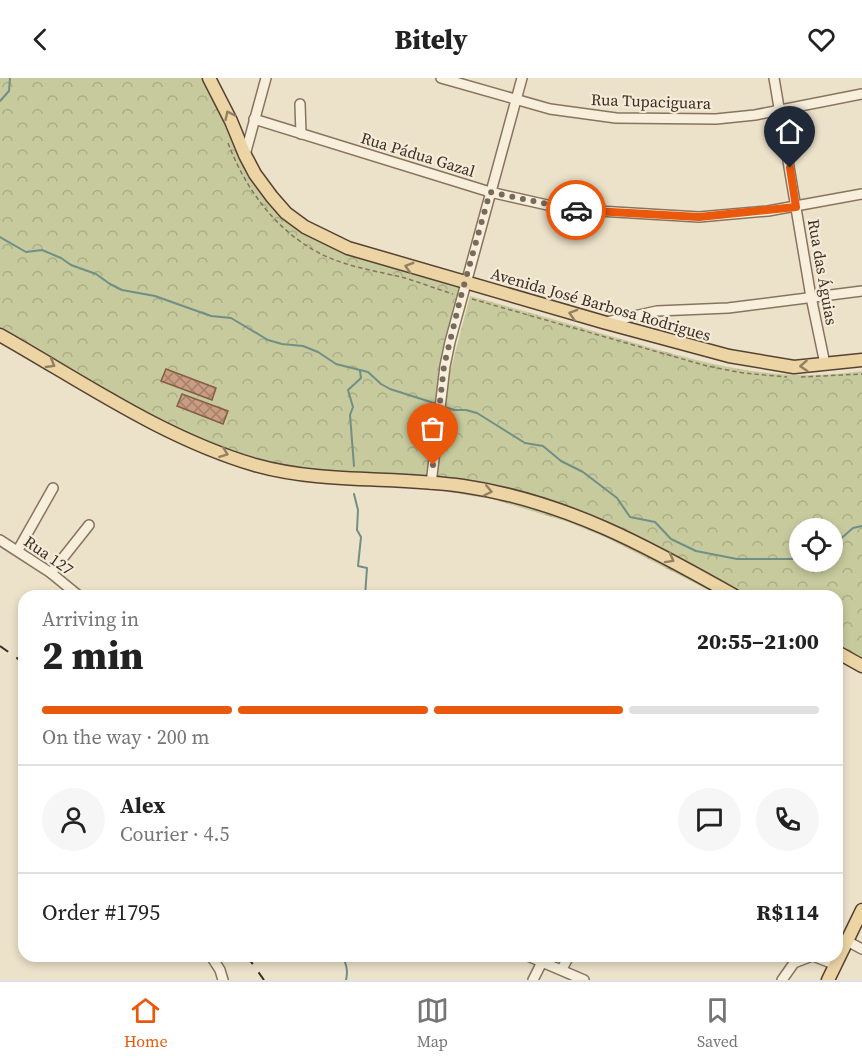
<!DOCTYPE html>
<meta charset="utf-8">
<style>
:root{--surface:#fff;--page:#f6f6f6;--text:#222;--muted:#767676;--line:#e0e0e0;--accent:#ea580c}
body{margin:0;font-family:"Source Serif 4",serif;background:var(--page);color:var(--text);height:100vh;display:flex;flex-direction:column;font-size:22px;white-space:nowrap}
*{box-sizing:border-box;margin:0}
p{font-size:20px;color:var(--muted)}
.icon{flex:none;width:33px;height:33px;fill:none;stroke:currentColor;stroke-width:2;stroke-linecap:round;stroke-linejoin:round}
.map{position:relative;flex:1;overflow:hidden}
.details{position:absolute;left:18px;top:512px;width:825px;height:372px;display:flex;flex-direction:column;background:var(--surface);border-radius:18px;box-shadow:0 3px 9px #0003}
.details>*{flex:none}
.tools{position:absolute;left:789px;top:440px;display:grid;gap:12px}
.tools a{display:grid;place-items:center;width:54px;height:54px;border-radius:50%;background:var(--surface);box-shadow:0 3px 9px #0003;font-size:30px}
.pin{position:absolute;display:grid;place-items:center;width:51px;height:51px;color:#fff;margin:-62px -26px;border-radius:50% 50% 50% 0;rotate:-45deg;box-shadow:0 0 6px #0007}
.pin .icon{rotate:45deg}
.courier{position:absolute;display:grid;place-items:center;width:60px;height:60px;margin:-30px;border:4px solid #ea580c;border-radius:50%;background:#fff;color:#222;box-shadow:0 2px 8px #0007}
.headline em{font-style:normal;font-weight:800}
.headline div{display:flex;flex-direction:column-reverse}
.headline{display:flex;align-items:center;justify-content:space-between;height:102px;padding:0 24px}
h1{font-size:39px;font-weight:800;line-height:45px}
.bar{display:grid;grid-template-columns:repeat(4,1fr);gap:9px 6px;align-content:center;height:72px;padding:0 24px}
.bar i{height:8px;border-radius:4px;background:var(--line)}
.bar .active{background:var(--accent)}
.bar p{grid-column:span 4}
.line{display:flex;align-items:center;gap:15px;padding:0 24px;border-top:2px solid var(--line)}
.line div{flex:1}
.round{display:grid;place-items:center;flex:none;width:63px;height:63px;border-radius:32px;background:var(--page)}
header{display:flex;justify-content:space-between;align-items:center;height:78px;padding:0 24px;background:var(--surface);font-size:27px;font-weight:800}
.menu{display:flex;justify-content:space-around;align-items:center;height:84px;border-top:2px solid var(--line);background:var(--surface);font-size:16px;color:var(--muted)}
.menu a{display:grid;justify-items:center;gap:3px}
.menu .active{color:var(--accent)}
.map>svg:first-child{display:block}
</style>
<header><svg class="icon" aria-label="back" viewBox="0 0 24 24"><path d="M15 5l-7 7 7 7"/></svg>Bitely<svg class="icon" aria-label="heart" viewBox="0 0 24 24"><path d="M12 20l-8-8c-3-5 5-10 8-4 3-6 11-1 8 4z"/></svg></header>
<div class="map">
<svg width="862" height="902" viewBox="0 0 862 902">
<defs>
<pattern id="forest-crowns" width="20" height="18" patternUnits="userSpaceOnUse" patternTransform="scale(1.5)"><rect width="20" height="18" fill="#c6ca9d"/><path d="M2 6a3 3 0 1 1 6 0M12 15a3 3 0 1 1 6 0" fill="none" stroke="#abae87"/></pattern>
<pattern id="building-cross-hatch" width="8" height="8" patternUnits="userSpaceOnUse" patternTransform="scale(1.5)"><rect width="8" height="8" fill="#c89d81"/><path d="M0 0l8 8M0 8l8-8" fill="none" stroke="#a38069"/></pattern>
</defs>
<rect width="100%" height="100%" fill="#ece1c9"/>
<!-- forest -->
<path fill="url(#forest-crowns)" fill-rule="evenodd" d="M0 0H217L234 37 249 79 273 120 322 160 471 208 455 264 449 298 470 218C522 232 573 247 624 262 708 286 774 306 862 293V594L837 581V518L718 517 607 460 568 444 492 421 436 412 437 403C378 398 318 396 261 381 167 356 84 300 0 252ZM800 450H832V483H800Z"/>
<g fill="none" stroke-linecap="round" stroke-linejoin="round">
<!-- stream -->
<g stroke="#708f87" stroke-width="2">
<path d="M0 23 9 13 10 0"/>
<path d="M0 159 26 174 42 172 61 180 71 187 96 196 110 206 122 212 155 218 211 238 231 240 268 262 282 266 303 268 318 274 336 286 368 294 381 306 390 311 437 326"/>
<path d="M442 328 454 332H466L477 335 525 365 543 368 561 383 583 394 617 420 630 439 655 444 671 461 696 473 737 481H800"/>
<path d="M354 388 350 337 353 329 348 312 361 300 360 293"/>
<path d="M354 416 358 432 357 452 361 459 358 488 367 490 365 518"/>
<path d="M804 483 817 488 832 483"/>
<path d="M832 483 835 482 837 464 853 450 862 448"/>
<path d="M340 878C347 883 348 894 346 902"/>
</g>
</g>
<!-- building -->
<g fill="url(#building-cross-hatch)" stroke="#865e45" stroke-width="1.5">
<path d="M166 291 216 310 212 322 161 303Z"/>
<path d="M182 316 228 333 223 346 177 328Z"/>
</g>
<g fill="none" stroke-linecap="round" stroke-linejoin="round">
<!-- minor casing -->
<g stroke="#88745e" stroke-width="12">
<g id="minor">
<path d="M441 0 550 31 616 40 716 41 755 37 862 16"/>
<path d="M774 0 811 219 825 286"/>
<path d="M300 26 301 56"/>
<path d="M254 41 490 114 565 131 699 139 768 133 862 116"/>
<path d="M245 77 266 0"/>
<path d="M606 244 657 233 728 230 862 213"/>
<path d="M431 406 445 288 450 264 522 0"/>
<path d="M0 462 51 495 79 518"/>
<path d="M18 472 53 410"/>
<path d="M51 495 89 447"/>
<path d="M847 863 862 871"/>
<path d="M211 878 220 892 223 902"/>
<path d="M528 878 584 902"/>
<path d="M813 878 836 887"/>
<path d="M562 891 569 878"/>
<path d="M533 902 542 884"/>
<path d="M782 902 794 885 812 878"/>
</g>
</g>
<!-- major casing -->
<g stroke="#564232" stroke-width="15">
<g id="major">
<path d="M209 0 231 43 245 77 255 96 272 119 286 135 305 149 348 170 603 244 729 278 794 289 862 282"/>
<path d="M0 257C83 304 163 360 255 387 322 406 394 398 463 408 565 423 647 468 735 518"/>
<path d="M837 574 862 588"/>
<path d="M828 902 862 832"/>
</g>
</g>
<!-- path -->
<g stroke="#88745e" stroke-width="1.5" stroke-dasharray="4.5 3" stroke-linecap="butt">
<path d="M228 65C246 112 276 153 321 176 347 189 377 193 405 200 421 205 437 211 453 216"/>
<path d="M472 221 707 288 743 295 787 299"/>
<path d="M801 299 862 296"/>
</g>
<!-- minor -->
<use href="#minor" stroke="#f7efdc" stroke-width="9"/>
<!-- major -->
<use href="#major" stroke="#ecd4a4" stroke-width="12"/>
<!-- rail -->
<g stroke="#392c21" stroke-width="2" stroke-dasharray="10 10" stroke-linecap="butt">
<path d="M0 568 24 585"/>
<path d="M247 878 264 902"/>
</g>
</g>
<!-- one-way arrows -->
<defs><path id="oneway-chevron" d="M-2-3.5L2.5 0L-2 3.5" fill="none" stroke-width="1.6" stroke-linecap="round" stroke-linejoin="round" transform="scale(1.5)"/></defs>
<g stroke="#928062">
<use href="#oneway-chevron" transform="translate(229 37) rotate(-115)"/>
<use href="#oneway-chevron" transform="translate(409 189) rotate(-164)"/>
<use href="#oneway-chevron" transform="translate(573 236) rotate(-164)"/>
<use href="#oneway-chevron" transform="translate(51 286) rotate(30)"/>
<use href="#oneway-chevron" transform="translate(804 288) rotate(176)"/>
<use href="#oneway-chevron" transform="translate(224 375) rotate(20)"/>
<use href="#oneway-chevron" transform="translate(488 413) rotate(12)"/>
<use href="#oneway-chevron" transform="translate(670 481) rotate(29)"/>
</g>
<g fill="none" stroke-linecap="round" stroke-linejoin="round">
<!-- done -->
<path stroke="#786b5c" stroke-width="6" stroke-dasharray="0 10.8" d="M433 387 444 288 461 218 490 114 576 132"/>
<!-- route -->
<path stroke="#ea580c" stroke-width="8" d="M576 132 699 139 796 129 790 90"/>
</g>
<g text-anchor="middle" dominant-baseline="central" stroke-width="4.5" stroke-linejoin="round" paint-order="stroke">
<!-- street labels -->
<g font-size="16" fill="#392c21" stroke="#f4ebd8">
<text transform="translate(651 23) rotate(2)">Rua Tupaciguara</text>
<text transform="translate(418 76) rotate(17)">Rua Pádua Gazal</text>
<text transform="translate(823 194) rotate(80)">Rua das Águias</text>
<text transform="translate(601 226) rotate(16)">Avenida José Barbosa Rodrigues</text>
<text transform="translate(49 477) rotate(35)">Rua 127</text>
</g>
</g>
</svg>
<div class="tools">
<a><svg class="icon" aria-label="locate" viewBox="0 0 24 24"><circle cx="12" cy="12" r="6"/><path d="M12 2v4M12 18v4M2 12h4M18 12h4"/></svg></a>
</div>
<div class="pin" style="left:433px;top:387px;background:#ea580c"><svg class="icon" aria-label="bag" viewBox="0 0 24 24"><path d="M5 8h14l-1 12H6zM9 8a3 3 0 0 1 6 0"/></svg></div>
<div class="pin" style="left:790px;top:90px;background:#1f2937"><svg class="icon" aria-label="home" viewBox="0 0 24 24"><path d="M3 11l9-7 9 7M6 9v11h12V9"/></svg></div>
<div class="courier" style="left:576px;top:132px"><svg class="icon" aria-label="car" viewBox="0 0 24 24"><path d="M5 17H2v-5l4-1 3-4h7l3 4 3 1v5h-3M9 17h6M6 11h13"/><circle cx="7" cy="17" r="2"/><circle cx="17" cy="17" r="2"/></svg></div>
<section class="details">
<div class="headline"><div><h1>2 min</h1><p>Arriving in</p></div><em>20:55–21:00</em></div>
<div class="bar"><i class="active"></i><i class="active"></i><i class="active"></i><i></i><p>On the way · 200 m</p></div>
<div class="line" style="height:108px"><a class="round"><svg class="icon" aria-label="person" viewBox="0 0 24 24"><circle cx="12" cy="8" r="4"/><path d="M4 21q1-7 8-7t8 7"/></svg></a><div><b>Alex</b><p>Courier · 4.5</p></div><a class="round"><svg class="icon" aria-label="chat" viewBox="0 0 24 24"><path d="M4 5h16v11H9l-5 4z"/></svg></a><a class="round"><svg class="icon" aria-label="phone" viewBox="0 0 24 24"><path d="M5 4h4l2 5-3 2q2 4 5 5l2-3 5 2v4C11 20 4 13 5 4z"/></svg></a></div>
<div class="line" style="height:78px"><div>Order #1795</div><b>R$114</b></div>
</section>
</div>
<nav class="menu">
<a class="active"><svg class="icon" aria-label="home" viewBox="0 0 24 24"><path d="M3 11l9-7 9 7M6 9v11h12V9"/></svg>Home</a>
<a><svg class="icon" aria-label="map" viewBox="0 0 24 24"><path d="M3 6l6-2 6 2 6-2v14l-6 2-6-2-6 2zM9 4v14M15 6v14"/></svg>Map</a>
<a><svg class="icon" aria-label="saved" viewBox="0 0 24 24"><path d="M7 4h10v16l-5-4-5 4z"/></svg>Saved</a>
</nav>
